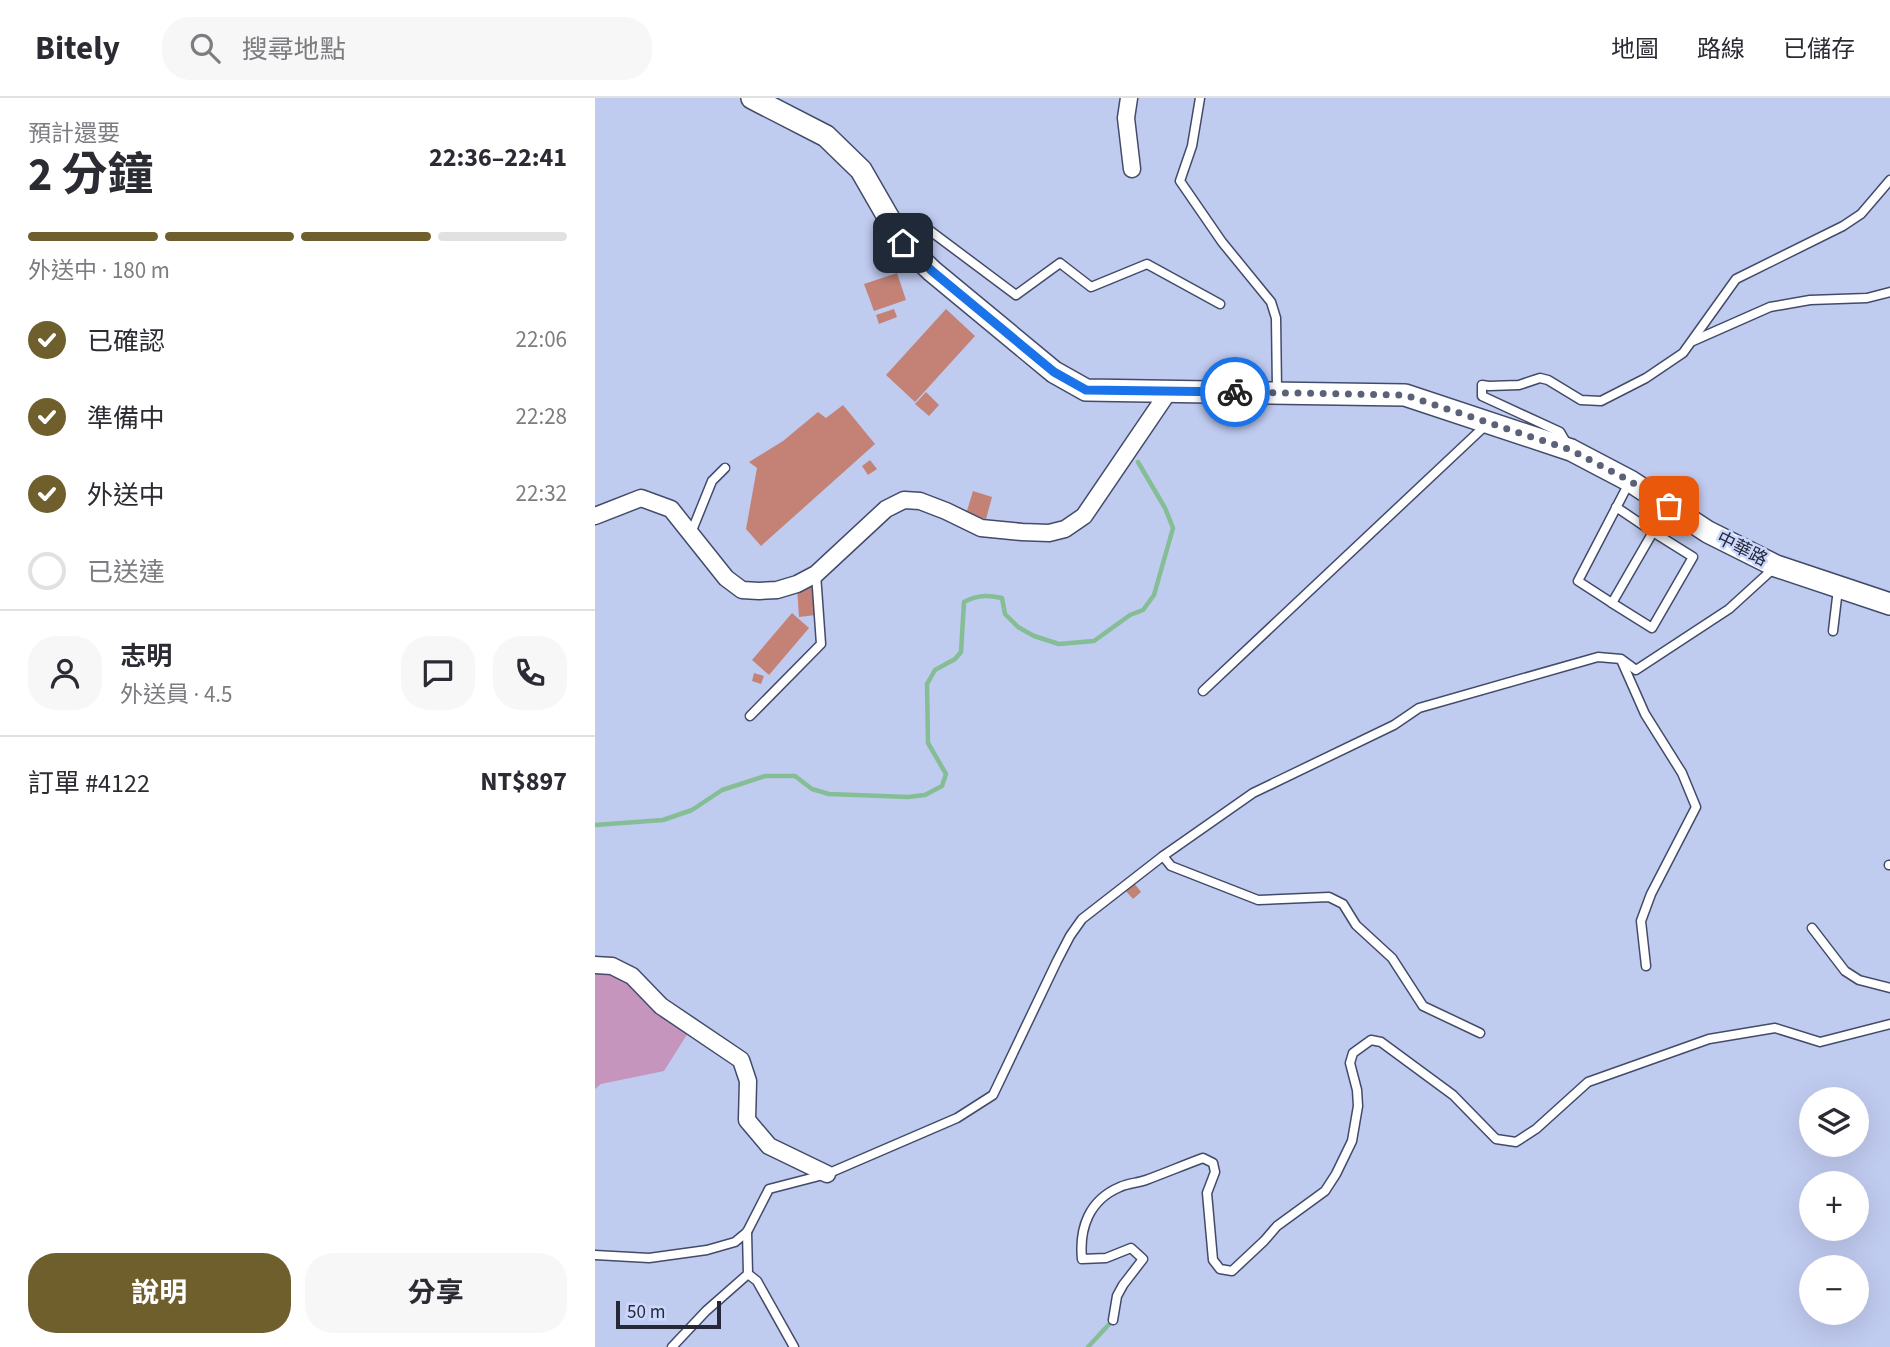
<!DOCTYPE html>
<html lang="zh-TW">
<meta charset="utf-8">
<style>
:root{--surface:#fff;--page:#f7f7f7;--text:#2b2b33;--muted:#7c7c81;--line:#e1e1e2;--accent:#6f5f2c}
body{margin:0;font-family:"Source Sans 3","Noto Sans TC",sans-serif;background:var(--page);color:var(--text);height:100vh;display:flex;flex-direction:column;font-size:26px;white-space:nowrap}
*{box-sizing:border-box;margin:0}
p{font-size:23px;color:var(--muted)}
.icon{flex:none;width:38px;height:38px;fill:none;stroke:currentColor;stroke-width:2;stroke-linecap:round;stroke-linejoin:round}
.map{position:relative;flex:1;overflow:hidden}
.sheet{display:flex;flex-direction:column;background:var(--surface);width:595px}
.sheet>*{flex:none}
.tools{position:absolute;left:1204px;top:989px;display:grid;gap:14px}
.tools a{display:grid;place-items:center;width:70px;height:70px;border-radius:50%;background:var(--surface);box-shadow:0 7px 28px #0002;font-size:35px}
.scale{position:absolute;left:21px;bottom:18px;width:105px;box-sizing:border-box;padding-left:7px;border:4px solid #252937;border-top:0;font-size:19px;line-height:24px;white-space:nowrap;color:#252937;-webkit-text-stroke:5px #cdd8fe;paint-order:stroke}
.pin{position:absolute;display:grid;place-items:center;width:60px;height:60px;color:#fff;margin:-30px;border-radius:14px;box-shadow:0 4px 10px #0006}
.courier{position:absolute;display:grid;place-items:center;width:70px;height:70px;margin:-35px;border:5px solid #1a73e8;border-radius:50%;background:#fff;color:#222;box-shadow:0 2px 9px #0007}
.headline em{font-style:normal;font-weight:700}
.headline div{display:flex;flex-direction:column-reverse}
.headline{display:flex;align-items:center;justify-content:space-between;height:119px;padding:0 28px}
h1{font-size:46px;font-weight:700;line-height:52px}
.bar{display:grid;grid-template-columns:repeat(4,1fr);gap:10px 7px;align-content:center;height:84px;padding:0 28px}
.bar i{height:9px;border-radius:5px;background:var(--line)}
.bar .active{background:var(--accent)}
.bar p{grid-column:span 4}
.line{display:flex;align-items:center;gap:18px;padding:0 28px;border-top:2px solid var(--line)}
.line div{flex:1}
.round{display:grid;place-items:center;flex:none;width:74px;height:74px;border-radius:28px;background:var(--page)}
ol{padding:0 28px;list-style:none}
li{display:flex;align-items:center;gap:21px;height:77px}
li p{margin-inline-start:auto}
li .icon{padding:7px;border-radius:50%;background:var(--accent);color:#fff;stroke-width:4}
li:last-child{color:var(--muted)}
li i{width:38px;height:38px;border:4px solid var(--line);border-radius:50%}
.button{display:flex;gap:14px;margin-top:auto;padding:14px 28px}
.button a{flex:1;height:80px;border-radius:28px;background:var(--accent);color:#fff;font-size:28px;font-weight:700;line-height:80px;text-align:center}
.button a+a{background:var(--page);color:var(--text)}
header{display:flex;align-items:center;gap:42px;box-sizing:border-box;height:98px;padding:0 35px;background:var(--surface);border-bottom:2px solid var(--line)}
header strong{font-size:33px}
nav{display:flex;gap:38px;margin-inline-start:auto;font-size:24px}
.search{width:490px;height:63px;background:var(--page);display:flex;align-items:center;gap:18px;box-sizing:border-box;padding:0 24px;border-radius:28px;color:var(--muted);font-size:26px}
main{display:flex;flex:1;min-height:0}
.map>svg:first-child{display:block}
</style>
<header>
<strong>Bitely</strong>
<div class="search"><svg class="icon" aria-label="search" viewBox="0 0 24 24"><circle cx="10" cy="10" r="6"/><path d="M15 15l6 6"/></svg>搜尋地點</div>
<nav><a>地圖</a><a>路線</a><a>已儲存</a></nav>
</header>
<main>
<section class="sheet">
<div class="headline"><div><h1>2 分鐘</h1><p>預計還要</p></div><em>22:36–22:41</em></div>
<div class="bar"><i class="active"></i><i class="active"></i><i class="active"></i><i></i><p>外送中 · 180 m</p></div>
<ol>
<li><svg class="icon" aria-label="check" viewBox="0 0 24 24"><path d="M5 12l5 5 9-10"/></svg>已確認<p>22:06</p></li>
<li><svg class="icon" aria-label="check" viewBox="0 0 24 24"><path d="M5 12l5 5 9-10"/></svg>準備中<p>22:28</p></li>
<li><svg class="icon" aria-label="check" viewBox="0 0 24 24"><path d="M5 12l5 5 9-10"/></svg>外送中<p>22:32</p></li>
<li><i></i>已送達</li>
</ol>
<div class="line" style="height:126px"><a class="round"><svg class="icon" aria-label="person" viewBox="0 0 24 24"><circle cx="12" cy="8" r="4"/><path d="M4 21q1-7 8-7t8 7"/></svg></a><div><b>志明</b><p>外送員 · 4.5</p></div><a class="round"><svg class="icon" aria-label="chat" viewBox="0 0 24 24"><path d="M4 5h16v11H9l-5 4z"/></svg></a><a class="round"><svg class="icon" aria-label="phone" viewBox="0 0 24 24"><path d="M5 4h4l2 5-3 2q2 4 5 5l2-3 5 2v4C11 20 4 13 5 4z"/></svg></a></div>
<div class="line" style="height:91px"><div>訂單 #4122</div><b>NT$897</b></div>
<div class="button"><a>說明</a><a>分享</a></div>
</section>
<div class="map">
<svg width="1295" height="1249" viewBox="0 0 1295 1249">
<rect width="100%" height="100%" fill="#c0cbf0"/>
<!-- green -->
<path fill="#c695be" d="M0 860 37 867 62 894 98 927 69 973 6 986 0 991Z"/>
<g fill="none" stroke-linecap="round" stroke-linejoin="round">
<!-- stream -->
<g stroke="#85bd94" stroke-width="4.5">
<path d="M0 727 68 722 97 712 127 692 170 678H200L217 691 234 696 313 699 330 697 347 688 351 676 333 645 332 586 340 572 360 561 366 554 369 504C382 497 392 497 407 500L410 516 423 529 439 538 464 546 499 543 535 517 548 512 559 497 578 430 570 410 543 364"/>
<path d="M493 1249 518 1222"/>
</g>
</g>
<!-- building -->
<g fill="#c38275">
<path d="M302 175 311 202 279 213 269 186Z"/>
<path d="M299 211 302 219 284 226 281 217Z"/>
<path d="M351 211 380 238 320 304 291 277Z"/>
<path d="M331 294 344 307 334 318 320 306Z"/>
<path d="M248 307 280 346 166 448 151 431 162 370 154 364 188 343 223 314 231 320Z"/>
<path d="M275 362 282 371 273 377 267 368Z"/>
<path d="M378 393 397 399 391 421 371 416Z"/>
<path d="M218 488 221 517 204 519 202 489Z"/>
<path d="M197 515 214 530 174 577 157 562Z"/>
<path d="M159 575 169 578 166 586 157 583Z"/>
<path d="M539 785 546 794 538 801 530 792Z"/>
</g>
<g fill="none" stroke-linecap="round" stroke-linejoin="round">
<!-- lane casing -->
<g stroke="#424b69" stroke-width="11">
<g id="lane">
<path d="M605 0 597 48 585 83 627 144 676 204 681 220 682 292"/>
<path d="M310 143 330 129 421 197 465 165 496 189 552 166 625 206"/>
<path d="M1098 243 1175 209 1215 202 1272 200 1295 194"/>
<path d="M972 346 965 334 887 298V287L894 288 924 287 945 280 953 282 986 302 1006 303 1051 280 1088 255 1141 181 1248 128 1266 116 1295 82"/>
<path d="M1021 409 1058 434 1017 505 983 483 1034 385"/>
<path d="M96 435 117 383 130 370"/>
<path d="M1017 505 1057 530 1098 459 1058 434"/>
<path d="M1238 533 1243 491"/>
<path d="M1027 564 1050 616 1087 675 1101 709 1056 796 1046 823 1051 868"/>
<path d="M608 593 892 326"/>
<path d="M155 618 226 546 221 476"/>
<path d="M568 758 576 768 663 802 734 799 748 806 761 827 797 860 828 908 885 935"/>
<path d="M1294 767H1295"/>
<path d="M1217 830 1250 873 1264 882 1295 890"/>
<path d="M0 1157 54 1160 112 1152 140 1144 152 1134 174 1091 232 1076 362 1020 398 997 462 863 475 838 487 821 568 758 658 695 799 627 824 610 1003 559 1026 561 1041 572 1134 511 1179 470"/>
<path d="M153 1176 162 1183 199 1249"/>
<path d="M518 1222 522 1198 528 1187 548 1161 536 1150 511 1160 487 1161C484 1130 494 1102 525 1089 533 1085 543 1085 551 1082 570 1075 589 1067 608 1060L618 1065 620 1074 612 1095 618 1162 625 1171 637 1173 669 1143 682 1128 730 1093 741 1076 757 1043 763 1008 762 992 755 965 758 955 776 942 786 944 858 997 901 1041 921 1044 941 1031 993 984 1114 941 1180 930 1225 944 1295 926"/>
<path d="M77 1249 111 1213 153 1176 152 1134"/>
</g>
</g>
<!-- street casing -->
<g stroke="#424b69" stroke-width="19">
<g id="street">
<path d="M534 0 531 20 537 71"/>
<path d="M0 418 46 400 76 411 131 480 147 492 164 493 182 492 202 486 221 476 291 411 309 402 325 403 351 413 386 430 427 434 454 435 470 431 489 418 574 293"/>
<path d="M0 867 17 868 37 878 66 908 146 962 153 983 152 1022 174 1048 232 1076"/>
</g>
</g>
<!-- secondary casing -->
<g stroke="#424b69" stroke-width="24">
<path id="secondary" d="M157 0 231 38 266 72 308 145 337 173 459 274 491 292 810 297 976 352 1035 383 1113 434 1181 468 1295 506"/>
</g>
<!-- lane -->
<use href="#lane" stroke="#fff" stroke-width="8"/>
<!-- street -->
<use href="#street" stroke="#fff" stroke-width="16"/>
<!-- secondary -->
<use href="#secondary" stroke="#fff" stroke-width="21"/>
</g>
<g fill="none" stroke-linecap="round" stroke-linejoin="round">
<!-- done -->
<path stroke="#5b6278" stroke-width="7" stroke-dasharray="0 12.6" d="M640 294 810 297 976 352 1035 383 1074 408"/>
<!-- route -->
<path stroke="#1a73e8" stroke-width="9" d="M308 145 337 173 459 274 491 292 640 294"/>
</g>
<g text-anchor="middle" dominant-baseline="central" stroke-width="5" stroke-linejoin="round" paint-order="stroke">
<!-- street labels -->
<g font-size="18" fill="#252937" stroke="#cdd8fe">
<text transform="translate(1147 451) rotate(27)">中華路</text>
</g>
</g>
</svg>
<div class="tools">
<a><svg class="icon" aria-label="layers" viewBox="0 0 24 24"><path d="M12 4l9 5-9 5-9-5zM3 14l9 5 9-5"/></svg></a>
<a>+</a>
<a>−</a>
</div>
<div class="scale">50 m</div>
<div class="pin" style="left:1074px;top:408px;background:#ea580c"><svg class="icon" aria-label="bag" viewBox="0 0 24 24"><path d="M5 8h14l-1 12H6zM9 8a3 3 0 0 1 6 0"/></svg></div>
<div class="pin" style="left:308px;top:145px;background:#1f2937"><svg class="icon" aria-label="home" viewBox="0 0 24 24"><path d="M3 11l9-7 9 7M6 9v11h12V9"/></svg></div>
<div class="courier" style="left:640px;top:294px"><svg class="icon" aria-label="bike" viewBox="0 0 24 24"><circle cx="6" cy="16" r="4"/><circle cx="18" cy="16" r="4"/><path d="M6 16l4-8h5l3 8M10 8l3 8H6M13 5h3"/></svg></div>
</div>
</main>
